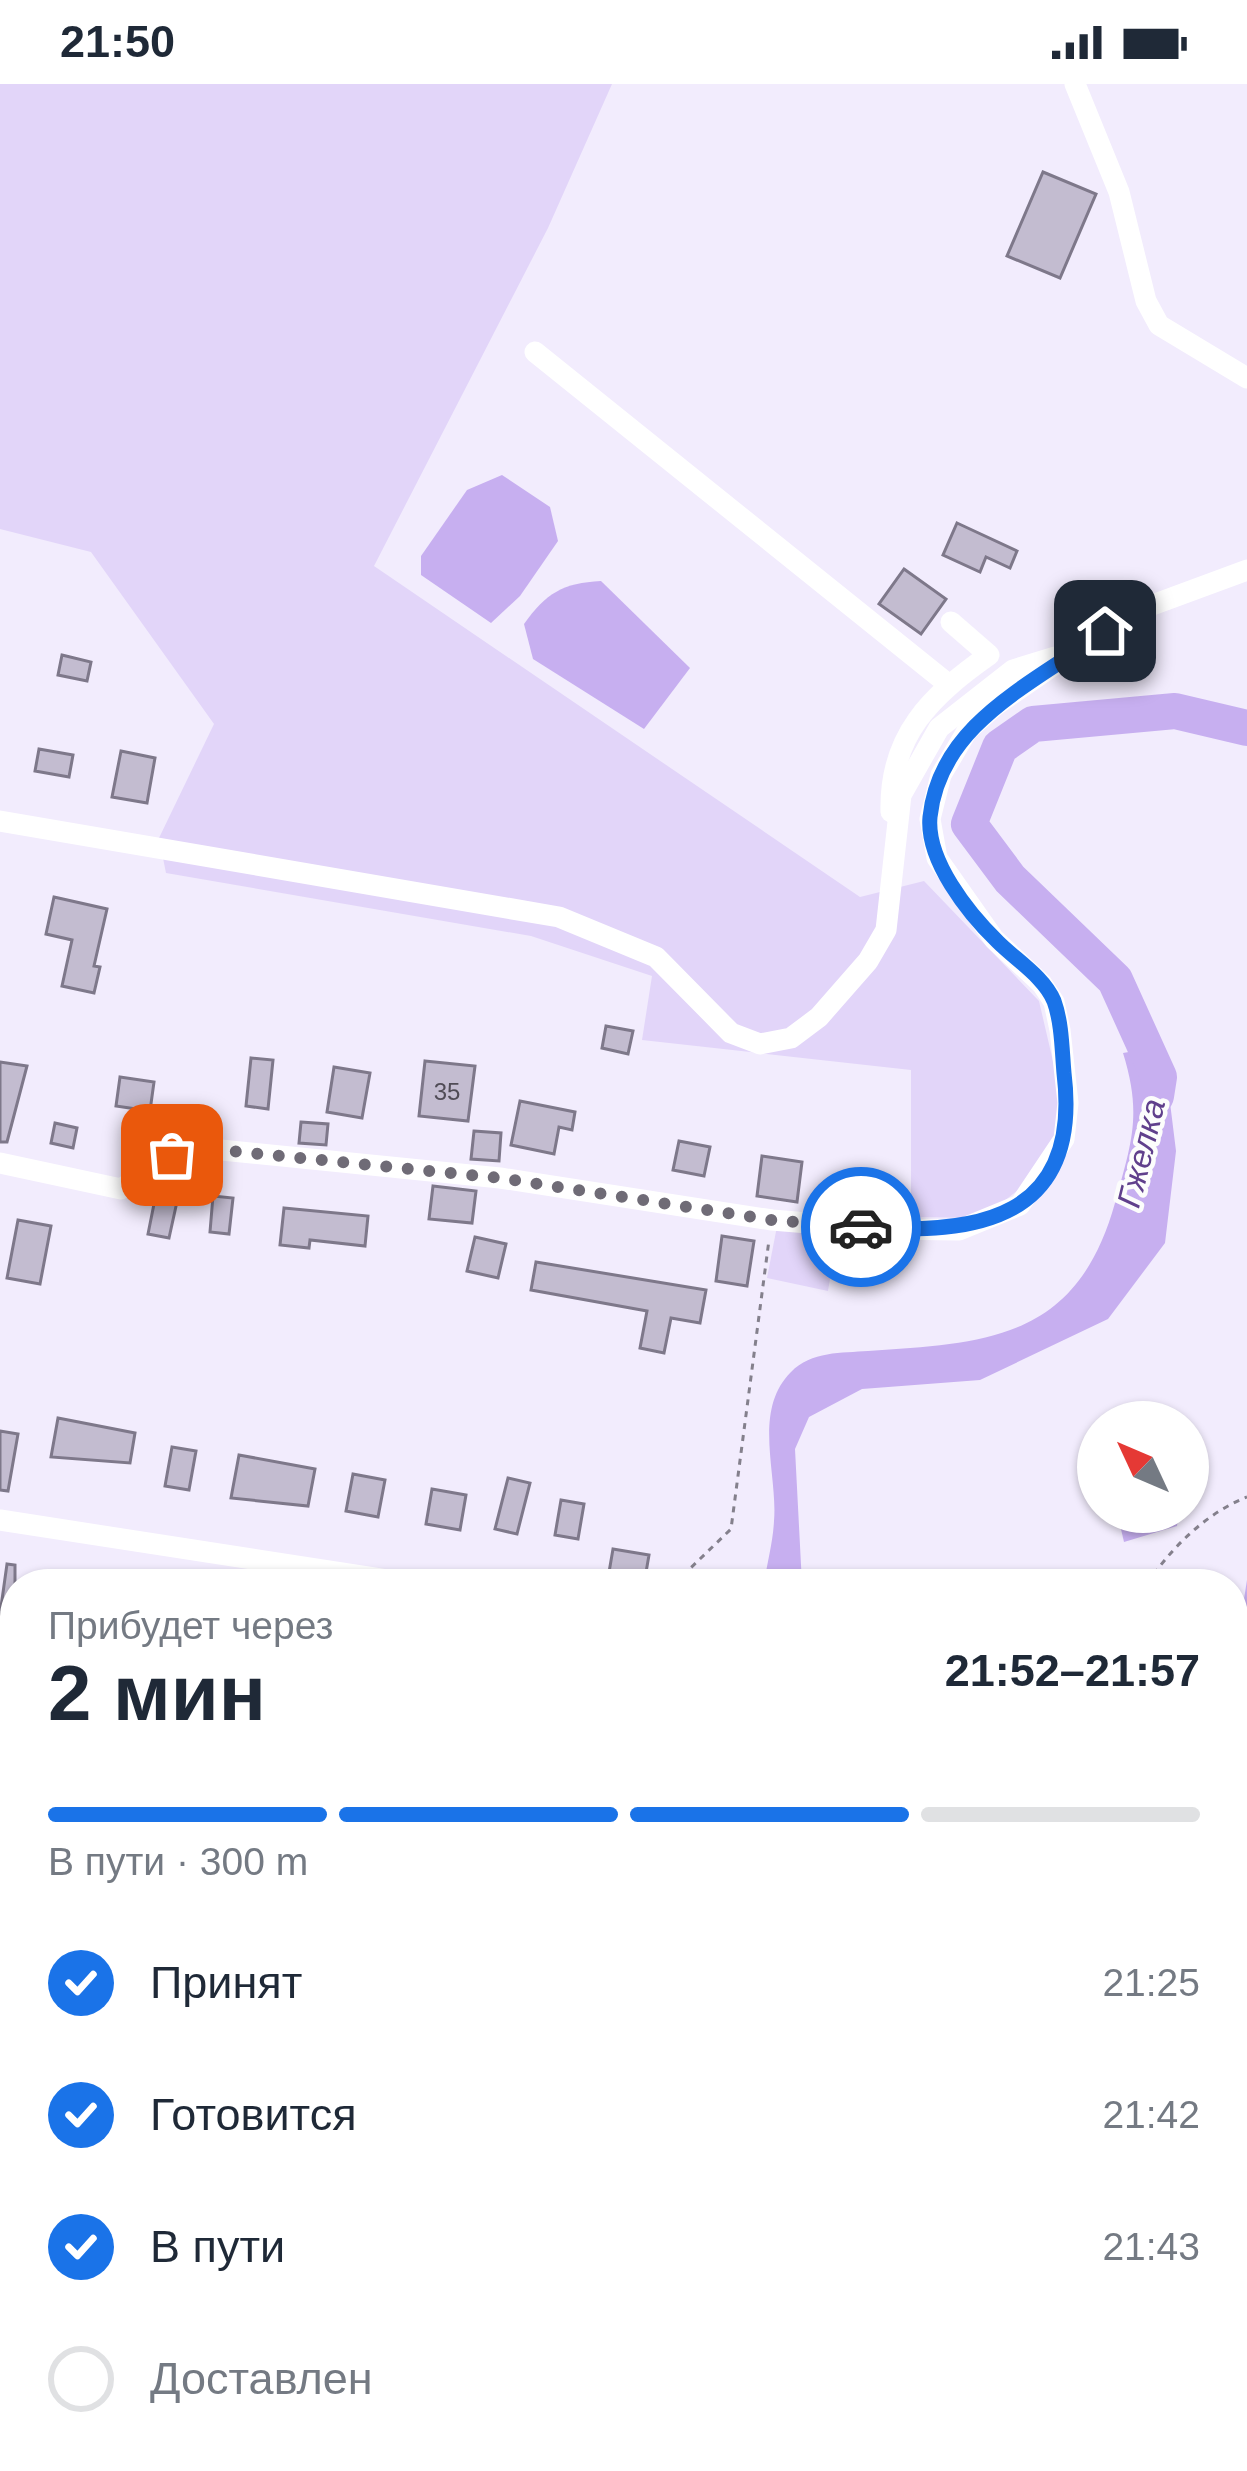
<!DOCTYPE html>
<html lang="ru">
<meta charset="utf-8">
<style>
:root{--surface:#fff;--page:#f2f2f3;--text:#1f2937;--muted:#747a83;--line:#e0e1e3;--accent:#1a73e8}
body{margin:0;font-family:Helvetica,sans-serif;background:var(--page);color:var(--text);height:100vh;display:flex;flex-direction:column;font-size:45px;white-space:nowrap}
*{box-sizing:border-box;margin:0}
p{font-size:39px;color:var(--muted)}
.icon{flex:none;width:66px;height:66px;fill:none;stroke:currentColor;stroke-width:2;stroke-linecap:round;stroke-linejoin:round}
.map{position:relative;flex:1;overflow:hidden}
.details{position:absolute;left:0px;top:1485px;width:1248px;height:903px;display:flex;flex-direction:column;background:var(--surface);border-radius:48px 48px 0 0;box-shadow:0 3px 9px #0004}
.details>*{flex:none}
.needle{width:78px;rotate:314deg}
.fabs{position:absolute;left:1077px;top:1317px;display:grid;gap:24px}
.fabs a{display:grid;place-items:center;width:132px;height:132px;border-radius:50%;background:var(--surface);box-shadow:0 3px 9px #0004;font-size:60px}
.pin{position:absolute;display:grid;place-items:center;width:102px;height:102px;color:#fff;margin:-51px;border-radius:24px;box-shadow:0 6px 18px #0006}
.courier{position:absolute;display:grid;place-items:center;width:120px;height:120px;margin:-60px;border:9px solid #1a73e8;border-radius:50%;background:#fff;color:#222;box-shadow:0 3px 15px #0007}
.head em{font-style:normal;font-weight:700}
.head div{display:flex;flex-direction:column-reverse}
.head{display:flex;align-items:center;justify-content:space-between;height:204px;padding:0 48px}
h1{font-size:78px;font-weight:700;line-height:90px}
.bar{display:grid;grid-template-columns:repeat(4,1fr);gap:18px 12px;align-content:center;height:144px;padding:0 48px}
.bar i{height:15px;border-radius:9px;background:var(--line)}
.bar .on{background:var(--accent)}
.bar p{grid-column:span 4}
ol{padding:0 48px;list-style:none}
li{display:flex;align-items:center;gap:36px;height:132px}
li p{margin-inline-start:auto}
li .icon{padding:12px;border-radius:50%;background:var(--accent);color:#fff;stroke-width:4}
li:last-child{color:var(--muted)}
li i{width:66px;height:66px;border:6px solid var(--line);border-radius:50%}
.status{display:flex;justify-content:space-between;align-items:center;height:84px;padding:0 60px;background:var(--surface);direction:ltr}
.status svg{height:33px;fill:currentColor}
.map>svg:first-child{display:block}
</style>
<div class="status"><b>21:50</b><svg viewBox="0 0 49 12"><path d="M0 12V9h3v3zM5 12V6h3v6zM10 12V3h3v9zM15 12V0h3v12zM26 1h20v11H26zM47 4h2v5h-2z"/></svg></div>
<div class="map">
<svg width="1247" height="2387" viewBox="0 0 1247 2387">
<rect width="100%" height="100%" fill="#f2ecfd"/>
<!-- green -->
<g fill="#e2d5f9">
<path d="M0 0H612L548 144 374 482 860 813 924 797 1039 917 1062 1016 1052 1079 983 1134 911 1133V986L642 956 652 892 531 852 166 789 159 754 214 640 91 468 0 445Z"/>
<path d="M779 1132 839 1140 828 1207 767 1194Z"/>
<path d="M1233 1700 1247 1710V1879L1233 1882Z"/>
</g>
<!-- water -->
<g fill="#c7aff0">
<path d="M502 391 550 423 558 457 520 512 491 539 421 491V472L467 406Z"/>
<path d="M601 497 690 584 644 645 533 575 524 540C546 509 563 499 601 497Z"/>
<path d="M1163 962 1176 1067 1165 1159 1108 1235 980 1296 862 1305 809 1333 795 1365 802 1500H764C767 1479 773 1458 774 1437 778 1390 752 1327 791 1288 811 1267 842 1269 868 1267 989 1259 1077 1255 1115 1119 1132 1058 1142 1030 1123 969Z"/>
<path d="M1117 1428H1179L1177 1442 1124 1458Z"/>
<path d="M1247 1496V1689L1233 1676V1585Z"/>
</g>
<g fill="none" stroke-linecap="round" stroke-linejoin="round">
<!-- river -->
<path stroke="#c7aff0" stroke-width="36" d="M1156 1012 1159 993 1115 896 1010 795 969 740 1000 663 1033 640 1175 627 1247 644"/>
</g>
<!-- building -->
<g fill="#c3bcd0" stroke="#7e788a" stroke-width="3">
<path d="M1043 88 1096 110 1060 194 1007 172Z"/>
<path d="M957 439 1017 467 1010 484 986 473 980 488 943 471Z"/>
<path d="M904 485 946 515 921 550 879 520Z"/>
<path d="M62 571 91 578 87 597 58 591Z"/>
<path d="M39 665 73 671 69 693 35 687Z"/>
<path d="M121 667 155 674 147 719 112 713Z"/>
<path d="M54 813 107 825 94 882 100 883 94 909 62 902 72 856 46 850Z"/>
<path d="M606 942 633 947 628 970 602 964Z"/>
<path d="M251 974 273 976 268 1025 246 1022Z"/>
<path d="M425 977 475 982 468 1037 419 1032Z"/>
<path d="M0 978 27 982 7 1058H0Z"/>
<path d="M334 983 370 989 362 1034 327 1028Z"/>
<path d="M120 993 154 998 150 1027 116 1022Z"/>
<path d="M520 1017 575 1028 572 1046 559 1043 554 1070 511 1061Z"/>
<path d="M301 1038 328 1040 326 1061 299 1059Z"/>
<path d="M55 1039 77 1044 73 1064 51 1059Z"/>
<path d="M474 1047 501 1049 499 1077 471 1075Z"/>
<path d="M679 1057 710 1063 704 1092 673 1086Z"/>
<path d="M762 1072 802 1078 797 1118 757 1112Z"/>
<path d="M158 1100 180 1104 169 1154 148 1150Z"/>
<path d="M433 1102 476 1107 472 1139 429 1135Z"/>
<path d="M213 1112 233 1114 229 1150 210 1148Z"/>
<path d="M284 1124 368 1132 365 1162 310 1156 309 1164 280 1161Z"/>
<path d="M18 1136 51 1142 40 1200 7 1194Z"/>
<path d="M722 1152 754 1157 747 1202 716 1197Z"/>
<path d="M475 1153 506 1160 498 1194 467 1187Z"/>
<path d="M536 1178 706 1206 700 1239 671 1234 664 1269 640 1264 647 1227 531 1206Z"/>
<path d="M58 1334 135 1349 130 1379 51 1373Z"/>
<path d="M0 1347 18 1350 8 1407 0 1406Z"/>
<path d="M172 1363 196 1367 189 1406 165 1402Z"/>
<path d="M239 1371 315 1385 308 1422 231 1414Z"/>
<path d="M353 1390 385 1396 378 1433 346 1427Z"/>
<path d="M508 1394 530 1399 517 1450 495 1445Z"/>
<path d="M432 1405 466 1411 460 1446 426 1440Z"/>
<path d="M561 1416 584 1420 578 1455 555 1451Z"/>
<path d="M613 1465 649 1471 644 1500H607Z"/>
<path d="M7 1480 15 1481V1533L0 1530Z"/>
<path d="M7 1688 15 1689V1765L0 1762Z"/>
</g>
<g fill="none" stroke-linecap="round" stroke-linejoin="round">
<!-- path -->
<g stroke="#84808c" stroke-width="3" stroke-dasharray="6 6" stroke-linecap="butt">
<path d="M674 1500 731 1445 769 1156"/>
<path d="M1147 1500C1171 1464 1206 1429 1247 1413"/>
<path d="M1233 1761 1247 1763"/>
<path d="M0 2119H13"/>
<path d="M1011 2373 1023 2387"/>
</g>
<!-- minor -->
<g stroke="#fff" stroke-width="21">
<path d="M1075 0 1119 108 1146 217 1159 241 1247 294"/>
<path d="M535 268 948 600"/>
<path d="M891 728C889 651 931 612 989 571L951 538"/>
<path d="M0 737 559 833 656 873 731 949 760 960 791 954 819 933 868 877 886 846 901 711 939 644 1013 586 1055 573"/>
<path d="M0 1079 121 1105 172 1071 201 1064 500 1094 772 1136 880 1145 959 1146 1020 1121 1064 1055 1068 1019 1060 946 1054 918 1042 900 994 855 937 774 930 735 941 691 967 647 996 621 1128 530 1247 486"/>
<path d="M0 1436 413 1500"/>
<path d="M0 1832 15 1835"/>
<path d="M0 2161 15 2260"/>
<path d="M43 2373 46 2387"/>
<path d="M184 2373 187 2387"/>
</g>
<!-- major -->
<g stroke="#fff" stroke-width="27">
<path d="M1233 1906 1247 1903"/>
<path d="M0 2146 15 2144"/>
</g>
</g>
<g fill="none" stroke-linecap="round" stroke-linejoin="round">
<!-- done -->
<path stroke="#6f6b76" stroke-width="12" stroke-dasharray="0 21.6" d="M172 1071 201 1064 500 1094 772 1136 861 1143"/>
<!-- route -->
<path stroke="#1a73e8" stroke-width="15" d="M861 1143C977 1152 1082 1135 1064 989 1062 967 1062 939 1054 917 1044 893 1016 876 998 858 968 829 926 776 930 733 940 637 1038 598 1105 547"/>
</g>
<g text-anchor="middle" dominant-baseline="central" stroke-width="9" stroke-linejoin="round" paint-order="stroke">
<!-- number labels -->
<g font-size="24" fill="#504c56">
<text x="447" y="1007">35</text>
</g>
<!-- water labels -->
<g font-size="33" font-style="italic" fill="#60408c" stroke="#fcfdfc">
<text transform="translate(1141 1069) rotate(-76)">Гжелка</text>
</g>
</g>
</svg>
<div class="fabs">
<a><svg class="needle" viewBox="-14 -14 28 28"><path d="M0-13l5 13h-10z" fill="#e53935"/><path d="M0 13l5-13h-10z" fill="#747a83"/></svg></a>
</div>
<div class="pin" style="left:172px;top:1071px;background:#ea580c"><svg class="icon" aria-label="bag" viewBox="0 0 24 24"><path d="M5 8h14l-1 12H6zM9 8a3 3 0 0 1 6 0"/></svg></div>
<div class="pin" style="left:1105px;top:547px;background:#1f2937"><svg class="icon" aria-label="home" viewBox="0 0 24 24"><path d="M3 11l9-7 9 7M6 9v11h12V9"/></svg></div>
<div class="courier" style="left:861px;top:1143px"><svg class="icon" aria-label="car" viewBox="0 0 24 24"><path d="M5 17H2v-5l4-1 3-4h7l3 4 3 1v5h-3M9 17h6M6 11h13"/><circle cx="7" cy="17" r="2"/><circle cx="17" cy="17" r="2"/></svg></div>
<section class="details">
<div class="head"><div><h1>2 мин</h1><p>Прибудет через</p></div><em>21:52–21:57</em></div>
<div class="bar"><i class="on"></i><i class="on"></i><i class="on"></i><i></i><p>В пути · 300 m</p></div>
<ol>
<li><svg class="icon" aria-label="check" viewBox="0 0 24 24"><path d="M5 12l5 5 9-10"/></svg>Принят<p>21:25</p></li>
<li><svg class="icon" aria-label="check" viewBox="0 0 24 24"><path d="M5 12l5 5 9-10"/></svg>Готовится<p>21:42</p></li>
<li><svg class="icon" aria-label="check" viewBox="0 0 24 24"><path d="M5 12l5 5 9-10"/></svg>В пути<p>21:43</p></li>
<li><i></i>Доставлен</li>
</ol>
</section>
</div>
